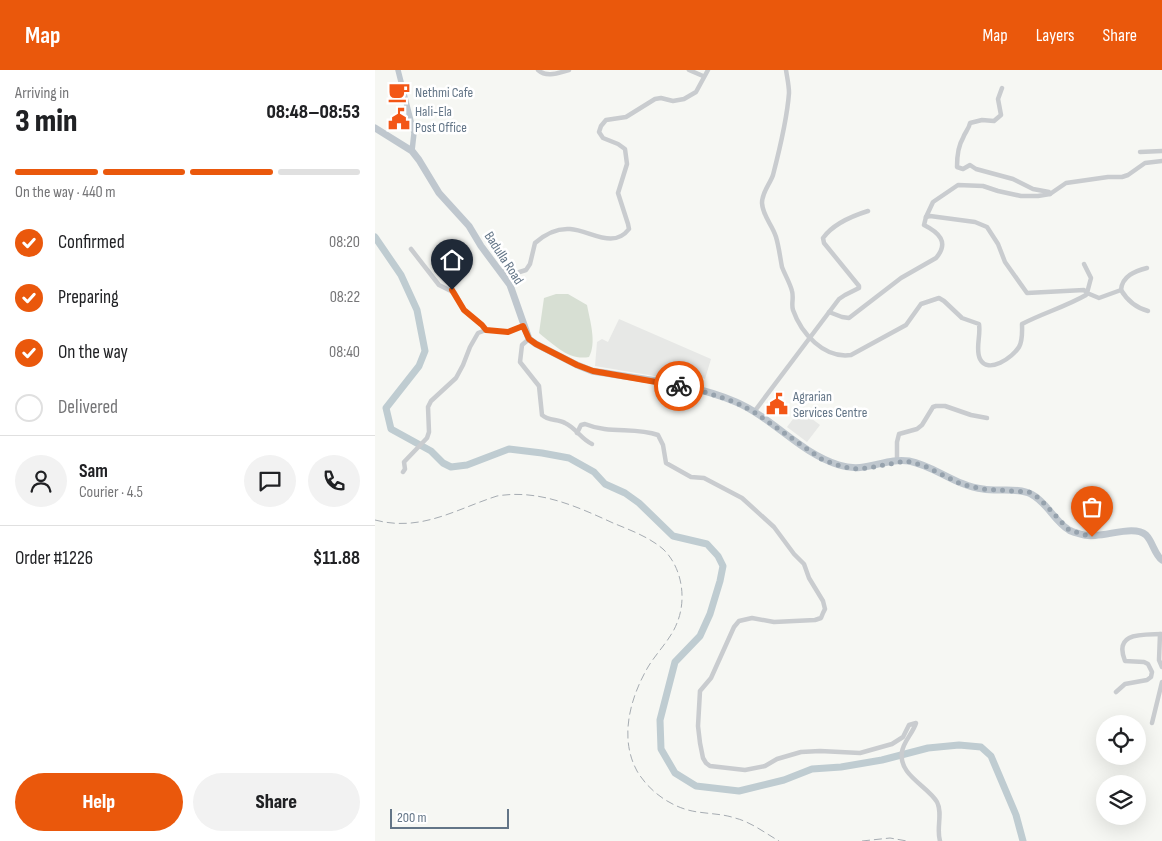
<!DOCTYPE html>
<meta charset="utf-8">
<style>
:root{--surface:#fff;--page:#f2f2f2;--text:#202124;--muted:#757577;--line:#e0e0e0;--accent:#ea580c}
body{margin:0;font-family:"Sofia Sans Condensed",sans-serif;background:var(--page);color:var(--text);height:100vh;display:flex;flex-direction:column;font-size:19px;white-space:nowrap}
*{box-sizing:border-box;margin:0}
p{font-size:16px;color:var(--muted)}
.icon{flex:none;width:28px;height:28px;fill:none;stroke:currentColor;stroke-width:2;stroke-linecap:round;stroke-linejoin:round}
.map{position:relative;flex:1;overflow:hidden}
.details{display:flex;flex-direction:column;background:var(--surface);width:375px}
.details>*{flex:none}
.controls{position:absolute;left:721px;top:645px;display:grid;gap:10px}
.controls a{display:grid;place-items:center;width:50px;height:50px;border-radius:50%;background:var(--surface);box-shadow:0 5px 20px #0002;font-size:25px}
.scale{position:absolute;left:15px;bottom:12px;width:119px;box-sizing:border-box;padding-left:5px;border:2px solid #637587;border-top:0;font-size:14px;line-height:18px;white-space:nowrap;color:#637587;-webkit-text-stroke:4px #fff;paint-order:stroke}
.pin{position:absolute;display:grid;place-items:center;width:42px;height:42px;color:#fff;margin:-51px -21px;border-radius:50% 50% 50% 0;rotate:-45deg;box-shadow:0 0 5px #0007}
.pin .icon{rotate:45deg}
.courier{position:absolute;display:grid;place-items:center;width:50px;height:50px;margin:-25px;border:4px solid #ea580c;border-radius:50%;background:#fff;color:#222;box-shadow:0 1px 6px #0007}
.overview em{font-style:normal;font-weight:800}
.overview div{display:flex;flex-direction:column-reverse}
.overview{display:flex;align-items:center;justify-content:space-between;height:85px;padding:0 15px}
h1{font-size:32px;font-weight:800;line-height:38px}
.bar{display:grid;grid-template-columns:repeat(4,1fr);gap:8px 5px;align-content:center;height:60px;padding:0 15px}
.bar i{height:6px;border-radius:4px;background:var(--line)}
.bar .on{background:var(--accent)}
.bar p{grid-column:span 4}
.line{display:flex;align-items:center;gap:12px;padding:0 15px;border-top:1px solid var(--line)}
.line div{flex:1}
.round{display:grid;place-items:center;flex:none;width:52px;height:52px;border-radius:26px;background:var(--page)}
ol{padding:0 15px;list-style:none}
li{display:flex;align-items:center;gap:15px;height:55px}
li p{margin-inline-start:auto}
li .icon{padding:5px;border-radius:50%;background:var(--accent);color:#fff;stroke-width:4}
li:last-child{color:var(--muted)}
li i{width:28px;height:28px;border:2px solid var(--line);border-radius:50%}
.action{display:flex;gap:10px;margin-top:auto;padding:10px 15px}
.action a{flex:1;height:58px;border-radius:30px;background:var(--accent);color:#fff;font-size:20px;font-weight:800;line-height:58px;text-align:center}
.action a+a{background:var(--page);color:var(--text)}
header{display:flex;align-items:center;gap:30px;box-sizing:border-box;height:70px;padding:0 25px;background:var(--accent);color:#fff}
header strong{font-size:24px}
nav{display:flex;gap:28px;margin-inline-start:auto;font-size:18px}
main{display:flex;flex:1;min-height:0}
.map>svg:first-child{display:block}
</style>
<header>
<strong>Map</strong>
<nav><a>Map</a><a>Layers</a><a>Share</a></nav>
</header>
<main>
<section class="details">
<div class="overview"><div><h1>3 min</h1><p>Arriving in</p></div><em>08:48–08:53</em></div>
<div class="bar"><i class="on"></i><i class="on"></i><i class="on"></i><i></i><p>On the way · 440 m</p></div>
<ol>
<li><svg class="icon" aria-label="check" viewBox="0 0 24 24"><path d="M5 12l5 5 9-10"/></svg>Confirmed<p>08:20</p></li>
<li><svg class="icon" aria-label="check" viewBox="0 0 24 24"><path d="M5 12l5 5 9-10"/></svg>Preparing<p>08:22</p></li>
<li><svg class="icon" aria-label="check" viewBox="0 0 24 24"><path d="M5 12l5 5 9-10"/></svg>On the way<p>08:40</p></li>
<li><i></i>Delivered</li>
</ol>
<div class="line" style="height:90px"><a class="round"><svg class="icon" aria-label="person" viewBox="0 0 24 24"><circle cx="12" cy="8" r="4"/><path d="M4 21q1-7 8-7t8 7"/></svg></a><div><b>Sam</b><p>Courier · 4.5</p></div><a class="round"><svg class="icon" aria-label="chat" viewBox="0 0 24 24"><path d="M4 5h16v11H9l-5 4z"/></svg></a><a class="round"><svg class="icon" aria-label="phone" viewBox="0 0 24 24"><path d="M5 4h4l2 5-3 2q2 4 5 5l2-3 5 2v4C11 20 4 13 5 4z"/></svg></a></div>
<div class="line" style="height:65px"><div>Order #1226</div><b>$11.88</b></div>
<div class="action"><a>Help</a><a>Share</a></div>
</section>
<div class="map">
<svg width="787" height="771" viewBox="0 0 787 771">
<rect width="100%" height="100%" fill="#f6f7f3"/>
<!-- built -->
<g fill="#e7e8e6">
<path d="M244 249 336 289 330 309 296 293 291 308 220 296 222 272 227 269 233 272Z"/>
<path d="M425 340 445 355 432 372 412 357Z"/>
</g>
<!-- green -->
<path fill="#d7dfd3" d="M181 224H193L212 235C215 251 222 273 214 287 194 291 178 274 164 263L169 228Z"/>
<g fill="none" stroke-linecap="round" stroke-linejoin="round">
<!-- river -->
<path stroke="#bfccd1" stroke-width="7" d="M0 167 26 205 42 240 50 281 44 296 11 338 16 359 56 381 68 393 76 397 92 395 134 379 167 383 194 388 219 402 230 414 250 423 264 433 298 466 332 474 343 486 348 496 345 511 335 544 325 566 300 592 285 650 286 679 300 703 321 716 364 721 409 710 437 699 466 697 507 690 553 678 584 675 606 677 616 686 641 745 648 771"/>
<!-- minor -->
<g stroke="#c9cccf" stroke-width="4.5">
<path d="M163 0C172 8 183 3 194 0"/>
<path d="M314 0 328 6"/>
<path d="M411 0C412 7 414 15 414 23 412 50 405 78 398 105 395 114 387 122 387 133 388 147 397 154 401 167 404 177 405 187 407 197 410 205 415 213 417 221 419 228 416 234 418 240 426 263 449 289 476 285L531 255 546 234 564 228 569 231 587 248 604 254C606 266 600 279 605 289 613 305 638 287 644 277 648 270 647 261 647 254 668 243 690 237 711 225L712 223 709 220 652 223 630 192 623 174 612 157 600 152 555 146 551 147 549 155C563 162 575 172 561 188L526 208 474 248 467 247 454 242"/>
<path d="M765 82 787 81"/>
<path d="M675 124 691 113 733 107H747L753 105 770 93 787 91"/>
<path d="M551 147 558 132 583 115 608 116 623 121 646 126H663L675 124 674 122 658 119 638 109 601 99 595 95 588 99 582 97C582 88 583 76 588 68 590 62 594 59 595 53L607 50 619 51 626 45 623 29 627 18"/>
<path d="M36 179 64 215 80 223 89 240 107 255 111 260"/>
<path d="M709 194 716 208 712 223 724 228 746 220C752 230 762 238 773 241"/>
<path d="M124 200 138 204 151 200 155 194 160 173C170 164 181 158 195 159 215 160 238 180 254 159L253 154 243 123 252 94 250 79 243 74 228 68 224 62 226 56 231 50 251 47 280 29 286 28 298 31 309 29 321 22 333 0"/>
<path d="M746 220C747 206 760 201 772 198"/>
<path d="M154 269 147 275 145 292 164 316 167 345C173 351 183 349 190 353 201 358 206 369 217 374"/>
<path d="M379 342 464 229 470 225 484 218V216L449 173 448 168C458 154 477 146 493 141"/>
<path d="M202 363 206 355 210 354C234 364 260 357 283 365L288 375 291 393 316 407 329 408 367 428 399 457 419 484 429 494 434 508 448 531 450 539 448 543 446 548 440 550 399 552 377 548 364 551 359 557 336 608 325 621 323 656 325 673 328 688 331 693 335 696 370 700 390 696 402 689 426 682 445 681 485 683 517 674 528 667 534 655 541 653C538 663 528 672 527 682 523 705 553 716 562 732 568 743 561 759 565 771"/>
<path d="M522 391V372L524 364 542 359 547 355 558 337 561 336H570L596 345 612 348"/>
<path d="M28 402 30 399 29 392 52 368 54 362 53 337 56 331 81 308 88 295 95 277 103 263 111 260 133 262 148 256"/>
<path d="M785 564 784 590 787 597"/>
<path d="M741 622 750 614 772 610 776 607 777 602 773 594 769 592 750 591C738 561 769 565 787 564"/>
<path d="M777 653 787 612"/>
</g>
<!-- major -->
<path stroke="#bfc7ce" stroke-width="5.5" d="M23 0 39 63 37 81"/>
<!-- highway -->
<path stroke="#bfc7ce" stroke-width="7" d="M0 58 37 81 44 90 64 123 94 156 106 176 135 215 154 269 161 274 202 295 217 301C265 309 317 313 361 332 398 348 425 383 464 395 491 404 510 387 534 391 560 396 581 416 608 419 623 422 643 417 656 424 672 432 679 451 694 460 697 462 702 463 705 464 724 471 757 453 771 465 778 472 779 484 787 490"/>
<!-- rail -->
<g stroke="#a6acb2" stroke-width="1" stroke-dasharray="8 4" stroke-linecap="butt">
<path d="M0 450C46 462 79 440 122 426 163 419 201 436 238 453 255 460 274 467 288 479 307 497 312 529 302 553 296 569 282 582 273 597 255 628 244 668 262 701 275 723 299 739 323 742 336 744 348 744 360 748 376 752 390 763 404 771"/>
<path d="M487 771 515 768 532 771"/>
</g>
</g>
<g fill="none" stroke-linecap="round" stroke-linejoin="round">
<!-- done -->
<path stroke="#96a2ad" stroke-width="5" stroke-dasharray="0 9" d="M304 316 317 318 360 332 379 342 448 390 465 396 478 399 493 398 531 391 550 396 586 414 607 419 654 422 664 428 694 460 717 467"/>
<!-- route -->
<path stroke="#ea580c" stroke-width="6" d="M77 220 89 240 107 255 111 260 133 262 148 256 154 269 161 274 202 295 218 301 304 316"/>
</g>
<!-- icons -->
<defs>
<g id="cafe-bare" transform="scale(1.725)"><path d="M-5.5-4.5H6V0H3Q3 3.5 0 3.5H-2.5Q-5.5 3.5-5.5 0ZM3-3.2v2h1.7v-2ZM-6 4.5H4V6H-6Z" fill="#f35616" stroke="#fff" stroke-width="2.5" paint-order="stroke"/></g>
<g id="civic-bare" transform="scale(1.725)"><path d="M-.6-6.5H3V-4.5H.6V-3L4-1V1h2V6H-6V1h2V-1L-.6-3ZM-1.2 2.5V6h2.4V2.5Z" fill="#f35616" stroke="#fff" stroke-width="2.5" paint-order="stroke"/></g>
</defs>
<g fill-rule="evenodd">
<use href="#cafe-bare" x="24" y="22"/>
<use href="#civic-bare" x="24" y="49"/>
<use href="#civic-bare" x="402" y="334"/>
</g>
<g text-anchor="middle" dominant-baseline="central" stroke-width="5" stroke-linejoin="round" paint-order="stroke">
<!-- poi labels -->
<g font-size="14" fill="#637587" stroke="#fff" text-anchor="start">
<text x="40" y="22">Nethmi Cafe</text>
<text x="40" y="41">Hali-Ela<tspan x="40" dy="16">Post Office</tspan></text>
<text x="418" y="326">Agrarian<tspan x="418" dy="16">Services Centre</tspan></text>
</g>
<!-- street labels -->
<g font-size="14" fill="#637587" stroke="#fff">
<text transform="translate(129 188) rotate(57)">Badulla Road</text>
</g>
</g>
</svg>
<div class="controls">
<a><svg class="icon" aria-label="locate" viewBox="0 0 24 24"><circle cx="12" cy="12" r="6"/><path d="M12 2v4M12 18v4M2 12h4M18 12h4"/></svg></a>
<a><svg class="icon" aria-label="layers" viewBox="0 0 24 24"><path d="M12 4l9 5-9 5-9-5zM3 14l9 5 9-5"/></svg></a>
</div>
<div class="scale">200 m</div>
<div class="pin" style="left:717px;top:467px;background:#ea580c"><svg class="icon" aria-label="bag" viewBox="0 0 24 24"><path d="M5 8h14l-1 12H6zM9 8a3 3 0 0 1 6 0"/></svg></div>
<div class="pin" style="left:77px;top:220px;background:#1f2937"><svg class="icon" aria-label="home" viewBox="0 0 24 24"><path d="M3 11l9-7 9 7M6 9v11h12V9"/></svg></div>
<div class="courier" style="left:304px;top:316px"><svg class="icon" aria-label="bike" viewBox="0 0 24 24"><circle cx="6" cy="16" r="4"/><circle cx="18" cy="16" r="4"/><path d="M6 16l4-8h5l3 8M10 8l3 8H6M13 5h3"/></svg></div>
</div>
</main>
